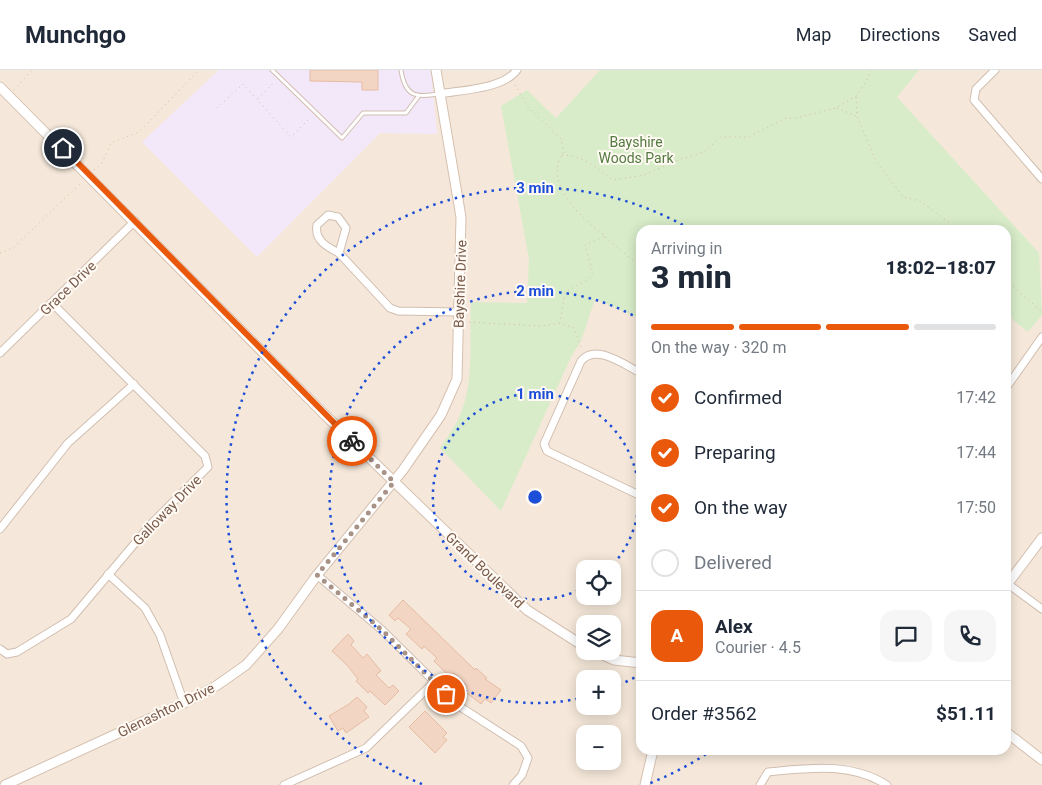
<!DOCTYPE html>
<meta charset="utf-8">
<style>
:root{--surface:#fff;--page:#f6f6f7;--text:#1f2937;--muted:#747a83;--line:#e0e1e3;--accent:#ea580c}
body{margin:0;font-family:Roboto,sans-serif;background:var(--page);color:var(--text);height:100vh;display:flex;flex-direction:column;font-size:19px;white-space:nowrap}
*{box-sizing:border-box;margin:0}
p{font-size:16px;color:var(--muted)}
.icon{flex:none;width:28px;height:28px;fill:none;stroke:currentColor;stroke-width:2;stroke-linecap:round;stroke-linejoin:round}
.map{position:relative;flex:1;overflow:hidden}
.details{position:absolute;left:636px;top:155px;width:375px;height:530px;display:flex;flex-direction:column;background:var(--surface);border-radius:15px;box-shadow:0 2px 12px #0003}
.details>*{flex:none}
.tools{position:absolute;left:576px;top:490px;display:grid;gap:10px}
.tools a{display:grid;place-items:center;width:45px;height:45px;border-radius:10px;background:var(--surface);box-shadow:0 2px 12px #0003;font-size:25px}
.pin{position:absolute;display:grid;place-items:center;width:42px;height:42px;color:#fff;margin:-21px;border:2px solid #fff;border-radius:50%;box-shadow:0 1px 5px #0007}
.courier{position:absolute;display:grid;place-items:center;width:50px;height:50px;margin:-25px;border:4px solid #ea580c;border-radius:50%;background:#fff;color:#222;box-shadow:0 1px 6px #0007}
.headline em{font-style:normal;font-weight:800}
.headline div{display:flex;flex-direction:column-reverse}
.headline{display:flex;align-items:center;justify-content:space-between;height:85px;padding:0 15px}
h1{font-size:32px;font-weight:800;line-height:38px}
.bar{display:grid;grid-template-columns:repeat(4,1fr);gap:8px 5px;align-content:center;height:60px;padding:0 15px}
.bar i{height:6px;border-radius:4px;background:var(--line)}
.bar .current{background:var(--accent)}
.bar p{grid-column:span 4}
.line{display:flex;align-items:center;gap:12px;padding:0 15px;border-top:1px solid var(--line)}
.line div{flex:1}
.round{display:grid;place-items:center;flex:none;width:52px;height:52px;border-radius:15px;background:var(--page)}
ol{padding:0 15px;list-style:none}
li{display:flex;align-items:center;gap:15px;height:55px}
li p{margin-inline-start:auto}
li .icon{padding:5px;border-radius:50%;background:var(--accent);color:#fff;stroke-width:4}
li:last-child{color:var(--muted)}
li i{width:28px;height:28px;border:2px solid var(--line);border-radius:50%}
header{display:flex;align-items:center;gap:30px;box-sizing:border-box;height:70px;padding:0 25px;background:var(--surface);border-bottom:1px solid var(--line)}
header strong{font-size:24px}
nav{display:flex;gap:28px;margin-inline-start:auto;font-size:18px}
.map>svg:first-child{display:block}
</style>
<header>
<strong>Munchgo</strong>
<nav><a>Map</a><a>Directions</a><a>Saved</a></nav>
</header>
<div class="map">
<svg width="1042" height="715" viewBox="0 0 1042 715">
<rect width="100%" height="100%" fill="#fdf6ec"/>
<!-- residential -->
<path fill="#f5e8da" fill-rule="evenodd" d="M0 0H1042V715H0ZM641 160H1006V680H641ZM585 499H612V526H585ZM585 554H612V581H585ZM585 609H612V636H585ZM585 664H612V691H585Z"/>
<!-- education -->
<path fill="#f3e8fa" d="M219 0H431L437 64 380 63 257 187 142 72Z"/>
<!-- green -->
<path fill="#d8ecc9" d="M600 0H919L897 27 1039 183 1042 245 1028 262 1006 244V160H641V249L595 229 581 271 571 287 501 441 440 378C447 367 455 357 460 345 475 311 469 267 471 232L527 233 529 189 501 36 527 20 556 48Z"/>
<!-- building -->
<g fill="#f3d5c3" stroke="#e6bba3">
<path d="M310 0H378V20H362V12L310 11Z"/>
<path d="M403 530 475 600 476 598 487 608 485 609 501 620 491 633 485 629 481 634 463 620 467 616 454 603 450 607 434 591 437 588 424 576 422 579 406 564 411 559 398 548 395 551 389 545Z"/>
<path d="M348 564 354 571 351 575 363 588 367 584 381 601 376 605 389 618 393 615 399 621 385 635 370 621 368 623 356 611 358 609 347 595 332 581Z"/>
<path d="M357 627 367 637 364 641 369 647 346 663 343 658 338 661 329 646 349 634Z"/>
<path d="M425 641 447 663 443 667 447 670 435 683 409 657Z"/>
</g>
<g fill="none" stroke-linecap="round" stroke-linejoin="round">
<!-- lane casing -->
<g stroke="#d1beb0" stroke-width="5">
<g id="lane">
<path d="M272 0 342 68 363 43H406L418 27"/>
<path d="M401 0C405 26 415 28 438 24"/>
</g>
</g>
<!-- street casing -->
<g stroke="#d1beb0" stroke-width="9">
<g id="street">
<path d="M995 0 976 19 974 30 1042 109"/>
<path d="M439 24C462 20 503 19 517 0"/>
<path d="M328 145 338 147 346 158 339 183C327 177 314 170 317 155Z"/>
<path d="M339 183 390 238 398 241 459 242"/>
<path d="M0 283 135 151"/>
<path d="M641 303C624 295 596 273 581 291L544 374 547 381 641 426"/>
<path d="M1006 318 1042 267"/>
<path d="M0 459 68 373 134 314"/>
<path d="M108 504 145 538 160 565 184 633"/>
<path d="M317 505 382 560 459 636 521 676 528 688 522 705 513 715"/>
<path d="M1008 514 1042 539"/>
<path d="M0 579 7 584 17 582 71 549 152 453 208 397 205 386 52 233"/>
<path d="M284 715 366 678 433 613"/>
<path d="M760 715 768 702C810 698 850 692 887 715"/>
</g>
</g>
<!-- secondary casing -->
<g stroke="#d6c0b0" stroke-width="11">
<g id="secondary">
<path d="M0 17 324 344 527 540 585 577"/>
<path d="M1006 516 1042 468"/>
<path d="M594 581 614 590 641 593"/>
<path d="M1006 662 1042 690"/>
<path d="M5 715 184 633 216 616 246 595 278 559 317 505 403 400 441 345 457 309 461 147 436 0"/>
<path d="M645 715 653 680"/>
</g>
</g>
<!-- path -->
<g stroke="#d9b8a5" stroke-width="1" stroke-dasharray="1 4" stroke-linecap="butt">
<path d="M515 15 528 37 561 69 564 82C541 112 582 149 605 166L585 175 593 203 588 210 565 222 560 253"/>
<path d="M14 20 32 0"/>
<path d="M856 27 857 46 876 91 903 127 920 131 959 160"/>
<path d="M258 29 274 12"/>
<path d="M217 38 243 14 291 67 311 47"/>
<path d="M837 38 856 46"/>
<path d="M562 85C583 85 597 98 613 110L644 105 675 91 704 82 721 67H748L786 48H796L836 38 856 26 869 7 870 0"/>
<path d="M94 100 102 93 111 73 139 62 199 0"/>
<path d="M605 167 641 197"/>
<path d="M0 183 13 178 82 112"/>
<path d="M1006 210 1042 242"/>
<path d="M469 252 542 256 560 253 574 258 581 277"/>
</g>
<!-- lane -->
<use href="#lane" stroke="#fff" stroke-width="3"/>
<!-- street -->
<use href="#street" stroke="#fff" stroke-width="7"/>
<!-- secondary -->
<use href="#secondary" stroke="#fff" stroke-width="9"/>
</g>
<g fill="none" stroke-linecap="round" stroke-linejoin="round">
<!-- done -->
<path stroke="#a89285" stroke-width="5" stroke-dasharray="0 9" d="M352 371 394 412 317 505 382 560 446 624"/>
<!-- route -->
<path stroke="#ea580c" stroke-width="6" d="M63 78 352 371"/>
</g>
<!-- distance rings -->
<g fill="none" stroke="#1d4ed8" stroke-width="2.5" stroke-dasharray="2.5 5">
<path d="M585 517A103 103 0 1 1 609 499"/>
<path d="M641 604A206 206 0 0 1 614 617M585 627A206 206 0 1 1 641 250"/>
<path d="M712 680A309 309 0 0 1 648 714M422 714A309 309 0 1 1 690 159"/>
</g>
<g text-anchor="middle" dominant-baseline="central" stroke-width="4" stroke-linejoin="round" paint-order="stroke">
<!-- park labels -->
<g font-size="14" fill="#537a41" stroke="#fffaf3">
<text x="636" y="72">Bayshire<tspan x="636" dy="16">Woods Park</tspan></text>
</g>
<!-- street labels -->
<g font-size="14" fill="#7a5c4d" stroke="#fffaf3">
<text transform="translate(460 214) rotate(-88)">Bayshire Drive</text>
<text transform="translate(68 218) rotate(-44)">Grace Drive</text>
<text transform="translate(167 440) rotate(-46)">Galloway Drive</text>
<text transform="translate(485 500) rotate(44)">Grand Boulevard</text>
<text transform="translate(166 640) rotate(-26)">Glenashton Drive</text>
</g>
</g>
<circle cx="535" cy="427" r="8" fill="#1d4ed8" stroke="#fffaf3" stroke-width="2.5"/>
<g font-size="15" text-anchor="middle" font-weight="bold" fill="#1d4ed8" stroke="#fffaf3" stroke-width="4" stroke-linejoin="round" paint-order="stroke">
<text x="535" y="123">3 min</text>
<text x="535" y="226">2 min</text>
<text x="535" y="329">1 min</text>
</g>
</svg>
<div class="tools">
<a><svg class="icon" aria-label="locate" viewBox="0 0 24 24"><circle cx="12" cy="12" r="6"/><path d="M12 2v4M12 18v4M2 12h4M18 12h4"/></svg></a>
<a><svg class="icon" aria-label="layers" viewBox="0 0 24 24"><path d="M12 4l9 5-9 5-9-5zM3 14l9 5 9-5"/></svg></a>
<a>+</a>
<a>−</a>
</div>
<div class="pin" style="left:446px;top:624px;background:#ea580c"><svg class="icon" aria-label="bag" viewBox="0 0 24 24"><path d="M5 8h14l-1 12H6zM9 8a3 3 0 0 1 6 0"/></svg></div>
<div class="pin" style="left:63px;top:78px;background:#1f2937"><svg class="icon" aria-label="home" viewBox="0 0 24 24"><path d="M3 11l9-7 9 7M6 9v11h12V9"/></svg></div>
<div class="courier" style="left:352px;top:371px"><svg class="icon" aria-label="bike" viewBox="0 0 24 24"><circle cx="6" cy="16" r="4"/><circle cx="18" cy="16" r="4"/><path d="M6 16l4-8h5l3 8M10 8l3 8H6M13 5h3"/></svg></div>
<section class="details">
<div class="headline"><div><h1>3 min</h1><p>Arriving in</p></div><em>18:02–18:07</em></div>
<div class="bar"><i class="current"></i><i class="current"></i><i class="current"></i><i></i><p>On the way · 320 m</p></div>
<ol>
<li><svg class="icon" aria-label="check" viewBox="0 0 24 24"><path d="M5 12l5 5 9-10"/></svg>Confirmed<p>17:42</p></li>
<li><svg class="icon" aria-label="check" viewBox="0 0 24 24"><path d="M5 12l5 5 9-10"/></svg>Preparing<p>17:44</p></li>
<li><svg class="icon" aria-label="check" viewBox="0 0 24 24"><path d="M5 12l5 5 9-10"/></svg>On the way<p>17:50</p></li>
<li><i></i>Delivered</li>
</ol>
<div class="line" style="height:90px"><b class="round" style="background:var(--accent);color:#fff">A</b><div><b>Alex</b><p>Courier · 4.5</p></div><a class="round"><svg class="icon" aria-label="chat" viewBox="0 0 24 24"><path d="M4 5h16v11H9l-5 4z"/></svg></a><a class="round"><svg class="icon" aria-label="phone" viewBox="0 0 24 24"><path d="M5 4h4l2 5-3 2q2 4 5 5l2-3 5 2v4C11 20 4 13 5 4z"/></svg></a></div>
<div class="line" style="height:65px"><div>Order #3562</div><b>$51.11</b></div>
</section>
</div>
